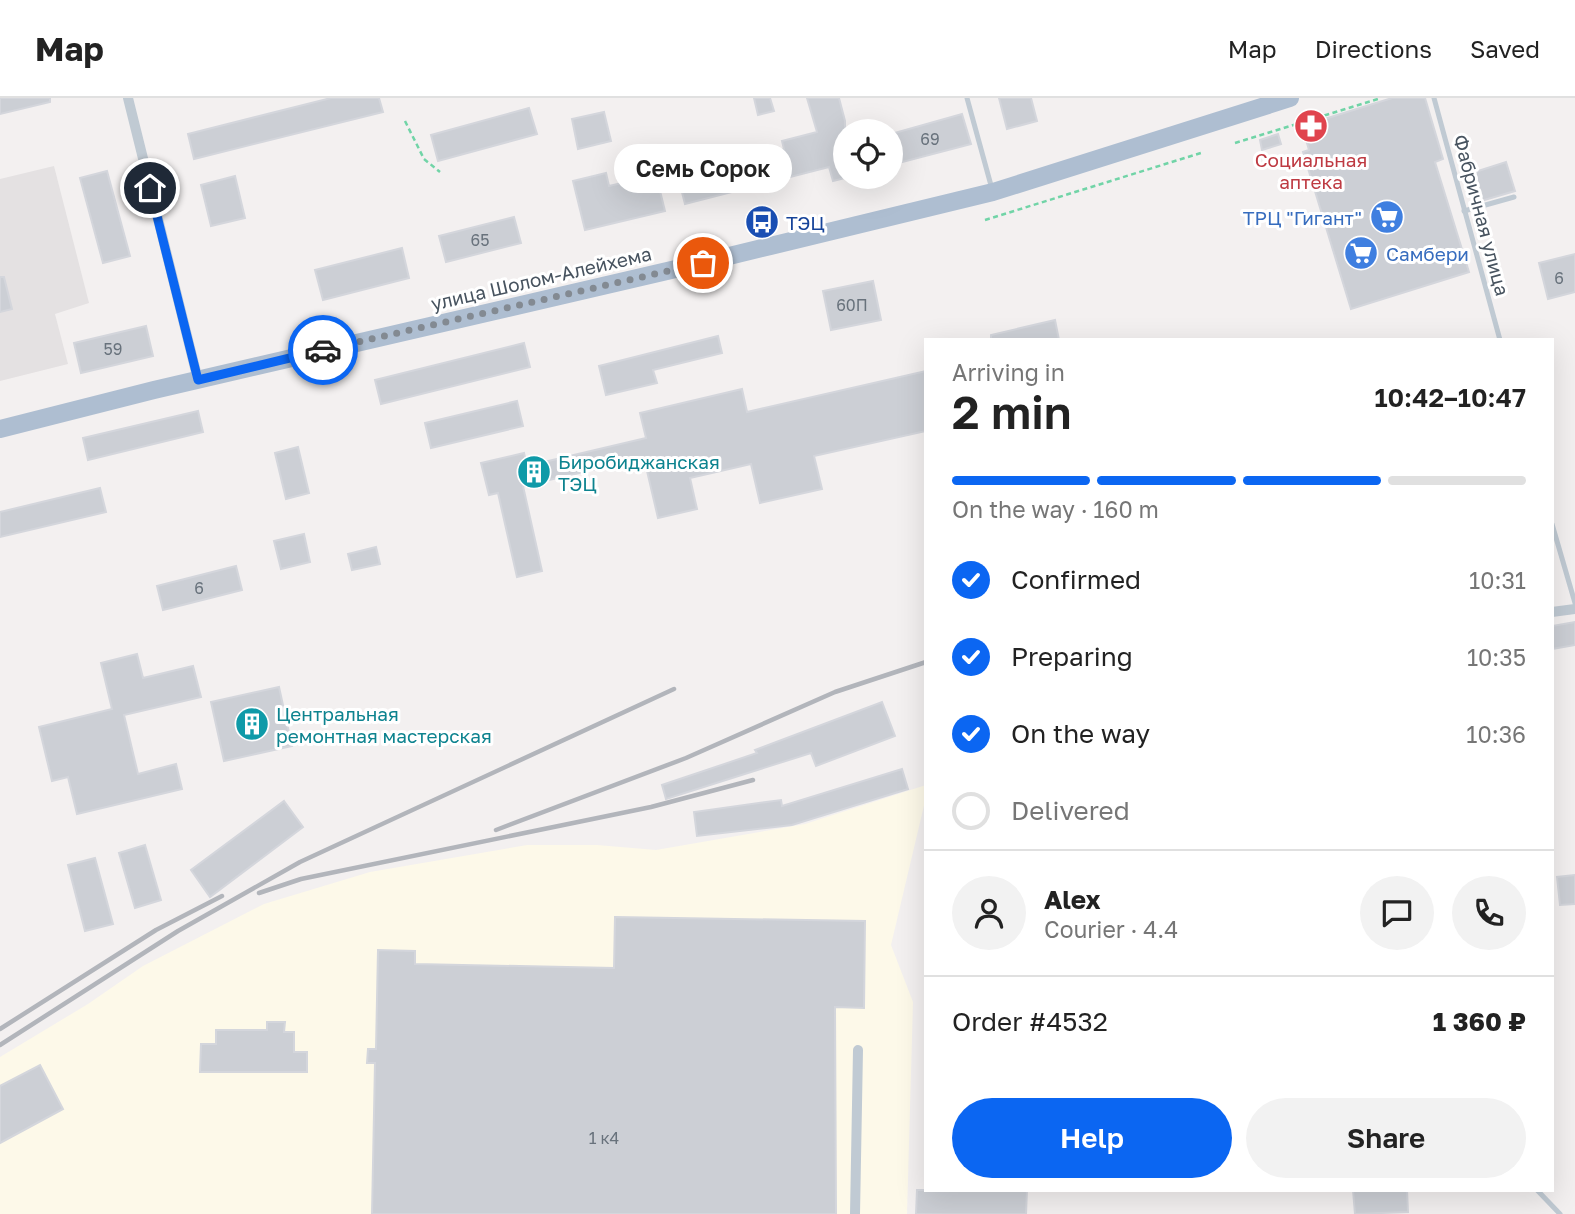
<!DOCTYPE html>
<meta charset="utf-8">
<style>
:root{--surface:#fff;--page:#f2f2f2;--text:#222;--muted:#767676;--line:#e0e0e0;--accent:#0b66f2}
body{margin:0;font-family:"Golos Text",sans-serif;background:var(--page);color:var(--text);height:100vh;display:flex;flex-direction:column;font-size:26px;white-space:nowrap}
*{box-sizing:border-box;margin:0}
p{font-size:23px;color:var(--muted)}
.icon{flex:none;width:38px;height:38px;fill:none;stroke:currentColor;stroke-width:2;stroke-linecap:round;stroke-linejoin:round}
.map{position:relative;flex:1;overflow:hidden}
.sheet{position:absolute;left:924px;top:240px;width:630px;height:854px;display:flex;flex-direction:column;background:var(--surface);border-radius:0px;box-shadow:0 7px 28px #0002}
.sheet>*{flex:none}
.fabs{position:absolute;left:833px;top:21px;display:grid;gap:14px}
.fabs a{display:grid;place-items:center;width:70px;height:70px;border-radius:50%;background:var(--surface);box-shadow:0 7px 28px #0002;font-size:35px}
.pin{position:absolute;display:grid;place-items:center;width:60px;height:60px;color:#fff;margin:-30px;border:4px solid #fff;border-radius:50%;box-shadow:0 2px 7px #0007}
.courier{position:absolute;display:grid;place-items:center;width:70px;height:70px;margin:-35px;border:5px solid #0b66f2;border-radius:50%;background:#fff;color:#222;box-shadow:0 2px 9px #0007}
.bubble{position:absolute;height:49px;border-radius:24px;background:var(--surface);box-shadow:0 7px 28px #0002;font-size:23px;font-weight:600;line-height:49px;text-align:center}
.head em{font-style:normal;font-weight:600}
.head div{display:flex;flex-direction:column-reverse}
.head{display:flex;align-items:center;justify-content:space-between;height:119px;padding:0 28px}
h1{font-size:46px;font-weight:600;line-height:52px}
.bar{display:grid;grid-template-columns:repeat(4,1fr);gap:10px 7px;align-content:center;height:84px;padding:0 28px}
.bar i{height:9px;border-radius:5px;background:var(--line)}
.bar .selected{background:var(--accent)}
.bar p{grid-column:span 4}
.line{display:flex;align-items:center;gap:18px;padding:0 28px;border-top:2px solid var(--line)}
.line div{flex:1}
.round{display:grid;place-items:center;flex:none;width:74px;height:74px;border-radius:37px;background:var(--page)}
ol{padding:0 28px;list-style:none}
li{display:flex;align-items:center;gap:21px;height:77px}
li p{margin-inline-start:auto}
li .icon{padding:7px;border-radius:50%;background:var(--accent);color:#fff;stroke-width:4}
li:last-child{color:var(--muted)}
li i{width:38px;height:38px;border:4px solid var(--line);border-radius:50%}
.button{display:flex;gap:14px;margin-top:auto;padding:14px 28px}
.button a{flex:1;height:80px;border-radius:42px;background:var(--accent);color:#fff;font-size:28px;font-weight:600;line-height:80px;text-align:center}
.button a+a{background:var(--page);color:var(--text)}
header{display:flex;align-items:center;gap:42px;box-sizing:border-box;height:98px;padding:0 35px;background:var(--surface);border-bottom:2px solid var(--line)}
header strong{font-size:33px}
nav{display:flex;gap:38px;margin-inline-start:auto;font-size:24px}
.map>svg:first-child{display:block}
</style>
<header>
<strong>Map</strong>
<nav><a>Map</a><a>Directions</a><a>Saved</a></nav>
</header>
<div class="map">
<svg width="1575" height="1116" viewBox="0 0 1575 1116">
<rect width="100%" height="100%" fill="#f3f0f0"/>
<!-- commercial -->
<path fill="#fdf9e9" d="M926 687V699L891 847 913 904 907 1116H0V959L88 906 143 868 264 806 370 774 527 747H597L656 752 805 726Z"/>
<!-- education -->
<path fill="#e4e1e2" d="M54 68 89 205 55 216 68 266 0 283V81Z"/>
<!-- building -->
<g fill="#cccfd5" stroke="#d4d6dc" stroke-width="2">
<path d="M0 0H50V4L0 16Z"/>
<path d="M331 0H379L383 14 194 61 188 36Z"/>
<path d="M754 0H770L774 13 758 17Z"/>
<path d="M807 0H839L845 23V80L833 83 829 69 685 106 675 67 700 61 703 72 784 51 782 43 817 34Z"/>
<path d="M999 0H1031L1037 23 1007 31Z"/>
<path d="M1392 0H1425L1443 61 1435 64 1469 174 1351 211 1303 54 1309 52 1302 28Z"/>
<path d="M529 10 537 36 438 63 431 37Z"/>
<path d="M604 14 611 43 578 51 572 21Z"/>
<path d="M962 16 971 46 891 67V36Z"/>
<path d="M1278 36 1281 46 1262 52 1260 42Z"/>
<path d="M1506 64 1515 93 1481 103 1472 75Z"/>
<path d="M107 73 130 158 103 165 80 80Z"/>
<path d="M606 75 609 88 656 77 665 113 585 132 573 83Z"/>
<path d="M235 78 245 120 211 128 201 87Z"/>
<path d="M514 119 521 145 446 164 439 138Z"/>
<path d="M402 150 409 180 323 202 315 172Z"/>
<path d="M1575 156V194L1548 201 1539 165Z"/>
<path d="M0 179H4L12 211 0 214Z"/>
<path d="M873 183 881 222 831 232 823 193Z"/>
<path d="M1055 222 1059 242H991V237Z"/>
<path d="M146 228 153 258 81 275 74 245Z"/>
<path d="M718 238 722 255 653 272 657 285 606 297 599 268Z"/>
<path d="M524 245 530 269 381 306 375 282Z"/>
<path d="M926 273V333L814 358 822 391 760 405 751 366 690 380 697 411 658 420 644 360 523 388 542 473 517 479 498 395 489 397 481 365 524 355 527 368 646 340 640 315 742 291 747 314Z"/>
<path d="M517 303 523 328 431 350 425 325Z"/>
<path d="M198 313 203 334 88 362 83 340Z"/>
<path d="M298 349 309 395 286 401 275 355Z"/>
<path d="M100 390 106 414 0 439V414Z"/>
<path d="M304 436 310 464 281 471 274 443Z"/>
<path d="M376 449 380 466 352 472 348 456Z"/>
<path d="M236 468 242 492 163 512 157 488Z"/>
<path d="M1575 524V547L1552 551V528Z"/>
<path d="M137 556 143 580 193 568 201 599 124 617 138 676 176 666 182 691 77 716 68 679 52 683 39 629 112 611 101 565Z"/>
<path d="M279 589 292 648 224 663 211 604Z"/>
<path d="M882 604 895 638 816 668 811 655 666 701 662 687 757 655 755 652Z"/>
<path d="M902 671 908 691 792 727 697 738 694 714 781 702 782 708Z"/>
<path d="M284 703 303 729 210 799 191 772Z"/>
<path d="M145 747 161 802 135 810 119 755Z"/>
<path d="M95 760 113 826 85 833 68 767Z"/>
<path d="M1575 777V806L1560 807 1557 779Z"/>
<path d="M615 819 865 823 864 910 835 909 836 1116H372L375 965H367L368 951H376L378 852 415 853V866L614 870Z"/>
<path d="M267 924H285L284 934H294V954H307V974H200L201 946H216V932H267Z"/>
<path d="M40 967 63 1011 0 1045V988Z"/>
<path d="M917 1092H1027L1026 1116H916Z"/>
<path d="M1353 1092H1407L1408 1114 1355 1116Z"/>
</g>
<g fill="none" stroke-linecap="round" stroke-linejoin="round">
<!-- path -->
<g stroke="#71d4a7" stroke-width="2.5" stroke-dasharray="5 3.5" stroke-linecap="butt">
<path d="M405 23 424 61 440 74"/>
<path d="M1235 45 1381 0"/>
<path d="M985 122 1204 54"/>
</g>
<!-- lane -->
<g stroke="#c0cad3" stroke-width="5">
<path d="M967 0 992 91"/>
<path d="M1434 0 1500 242"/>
<path d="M1464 113 1514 99"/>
<path d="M1552 426 1575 505"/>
<path d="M1537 1092 1560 1116"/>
</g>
<!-- street -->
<g stroke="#c0cad3" stroke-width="10">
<path d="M128 0 198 282"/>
<path d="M1552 514 1575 511"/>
<path d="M855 1116 858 952"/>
</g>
<!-- primary -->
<path stroke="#aebed1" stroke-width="18" d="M0 331 154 292 680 170 993 94 1290 0"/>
<!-- rail -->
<g stroke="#b2b5bb" stroke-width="4.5">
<path d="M496 732 686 660 835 594 926 564"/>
<path d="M259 795 301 781 651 709 753 682"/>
<path d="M0 931 156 832 222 798"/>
<path d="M0 947 178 833 300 764 674 591"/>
</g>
</g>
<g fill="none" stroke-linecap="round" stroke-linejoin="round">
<!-- done -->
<path stroke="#838a92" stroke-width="7" stroke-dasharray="0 12.6" d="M323 252 703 165"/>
<!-- route -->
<path stroke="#0b66f2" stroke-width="9" d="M150 90 198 282 323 252"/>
</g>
<!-- icons -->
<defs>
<g id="pharmacy-disc" transform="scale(1.75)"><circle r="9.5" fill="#e0444e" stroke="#fff"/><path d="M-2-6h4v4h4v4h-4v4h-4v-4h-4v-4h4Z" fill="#fff"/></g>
<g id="supermarket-disc" transform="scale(1.75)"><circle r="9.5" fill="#3f7fe0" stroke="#fff"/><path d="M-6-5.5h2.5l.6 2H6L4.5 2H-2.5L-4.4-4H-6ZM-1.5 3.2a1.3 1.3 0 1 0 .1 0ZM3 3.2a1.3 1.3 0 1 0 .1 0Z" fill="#fff"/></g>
<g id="bus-disc" transform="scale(1.75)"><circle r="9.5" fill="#1a4fb4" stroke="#fff"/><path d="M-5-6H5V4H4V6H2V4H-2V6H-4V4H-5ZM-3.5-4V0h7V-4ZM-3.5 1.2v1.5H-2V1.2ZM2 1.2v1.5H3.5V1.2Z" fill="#fff"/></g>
<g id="building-disc" transform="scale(1.75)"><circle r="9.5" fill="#0f9aa8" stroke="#fff"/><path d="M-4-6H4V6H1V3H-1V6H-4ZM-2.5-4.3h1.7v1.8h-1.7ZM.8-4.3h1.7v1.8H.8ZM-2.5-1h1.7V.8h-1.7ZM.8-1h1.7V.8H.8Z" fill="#fff"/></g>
</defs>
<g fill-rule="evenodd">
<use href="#pharmacy-disc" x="1311" y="28"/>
<use href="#supermarket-disc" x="1387" y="119"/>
<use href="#bus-disc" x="762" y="124"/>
<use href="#supermarket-disc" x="1361" y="155"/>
<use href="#building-disc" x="534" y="374"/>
<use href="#building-disc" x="252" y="626"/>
</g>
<g text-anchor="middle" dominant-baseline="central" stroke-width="6" stroke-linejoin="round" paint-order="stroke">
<!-- number labels -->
<g font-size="16" fill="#68727c">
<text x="930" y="41">69</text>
<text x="480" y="142">65</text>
<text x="1559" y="180">6</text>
<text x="852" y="207">60П</text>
<text x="113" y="251">59</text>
<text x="199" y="490">6</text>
<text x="604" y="1040">1 к4</text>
</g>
<!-- health labels -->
<g font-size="19" fill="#be3a42" stroke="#fff">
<text x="1311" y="61">Социальная<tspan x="1311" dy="22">аптека</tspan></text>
</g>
<!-- street labels -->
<g font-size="19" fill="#47535f" stroke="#fff">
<text transform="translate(1482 117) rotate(75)">Фабричная улица</text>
<text transform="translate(541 180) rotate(-13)">улица Шолом-Алейхема</text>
</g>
<!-- shop labels -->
<g font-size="19" fill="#366cbe" stroke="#fff" text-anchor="end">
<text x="1362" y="119">ТРЦ "Гигант"</text>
<text x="1386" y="155" text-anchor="start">Самбери</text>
</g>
<!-- transit labels -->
<g font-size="19" fill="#164399" stroke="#fff" text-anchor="start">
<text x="786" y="124">ТЭЦ</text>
</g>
<!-- culture labels -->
<g font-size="19" fill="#0d838f" stroke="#fff" text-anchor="start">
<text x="558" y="363">Биробиджанская<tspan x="558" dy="22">ТЭЦ</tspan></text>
<text x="276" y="615">Центральная<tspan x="276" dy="22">ремонтная мастерская</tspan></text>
</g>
</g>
</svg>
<div class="fabs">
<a><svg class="icon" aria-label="locate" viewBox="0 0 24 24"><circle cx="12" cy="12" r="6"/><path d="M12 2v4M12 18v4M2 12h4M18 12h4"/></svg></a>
</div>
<div class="pin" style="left:703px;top:165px;background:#ea580c"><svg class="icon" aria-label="bag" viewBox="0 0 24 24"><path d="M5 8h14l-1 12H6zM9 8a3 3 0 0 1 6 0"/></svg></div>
<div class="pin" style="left:150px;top:90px;background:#1f2937"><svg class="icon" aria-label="home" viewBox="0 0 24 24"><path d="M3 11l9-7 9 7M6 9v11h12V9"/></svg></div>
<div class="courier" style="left:323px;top:252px"><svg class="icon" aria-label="car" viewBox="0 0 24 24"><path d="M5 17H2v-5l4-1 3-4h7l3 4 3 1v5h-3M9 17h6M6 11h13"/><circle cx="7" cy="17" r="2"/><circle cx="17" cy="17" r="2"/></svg></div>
<div class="bubble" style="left:614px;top:46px;width:178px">Семь Сорок</div>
<section class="sheet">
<div class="head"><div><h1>2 min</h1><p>Arriving in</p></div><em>10:42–10:47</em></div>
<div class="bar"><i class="selected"></i><i class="selected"></i><i class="selected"></i><i></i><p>On the way · 160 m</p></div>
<ol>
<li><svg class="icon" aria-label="check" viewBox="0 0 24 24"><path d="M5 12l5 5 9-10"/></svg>Confirmed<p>10:31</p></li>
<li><svg class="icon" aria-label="check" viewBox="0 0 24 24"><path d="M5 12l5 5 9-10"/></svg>Preparing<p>10:35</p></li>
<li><svg class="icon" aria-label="check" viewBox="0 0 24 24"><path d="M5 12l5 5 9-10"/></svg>On the way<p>10:36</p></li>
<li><i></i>Delivered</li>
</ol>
<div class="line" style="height:126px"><a class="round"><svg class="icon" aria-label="person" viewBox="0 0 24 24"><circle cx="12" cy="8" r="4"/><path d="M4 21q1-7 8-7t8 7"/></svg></a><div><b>Alex</b><p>Courier · 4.4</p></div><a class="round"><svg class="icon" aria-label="chat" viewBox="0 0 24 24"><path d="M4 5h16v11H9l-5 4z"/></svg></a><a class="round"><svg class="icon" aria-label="phone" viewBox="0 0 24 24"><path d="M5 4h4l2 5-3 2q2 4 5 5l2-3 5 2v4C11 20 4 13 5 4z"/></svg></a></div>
<div class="line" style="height:91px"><div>Order #4532</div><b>1 360 ₽</b></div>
<div class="button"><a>Help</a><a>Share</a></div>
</section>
</div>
